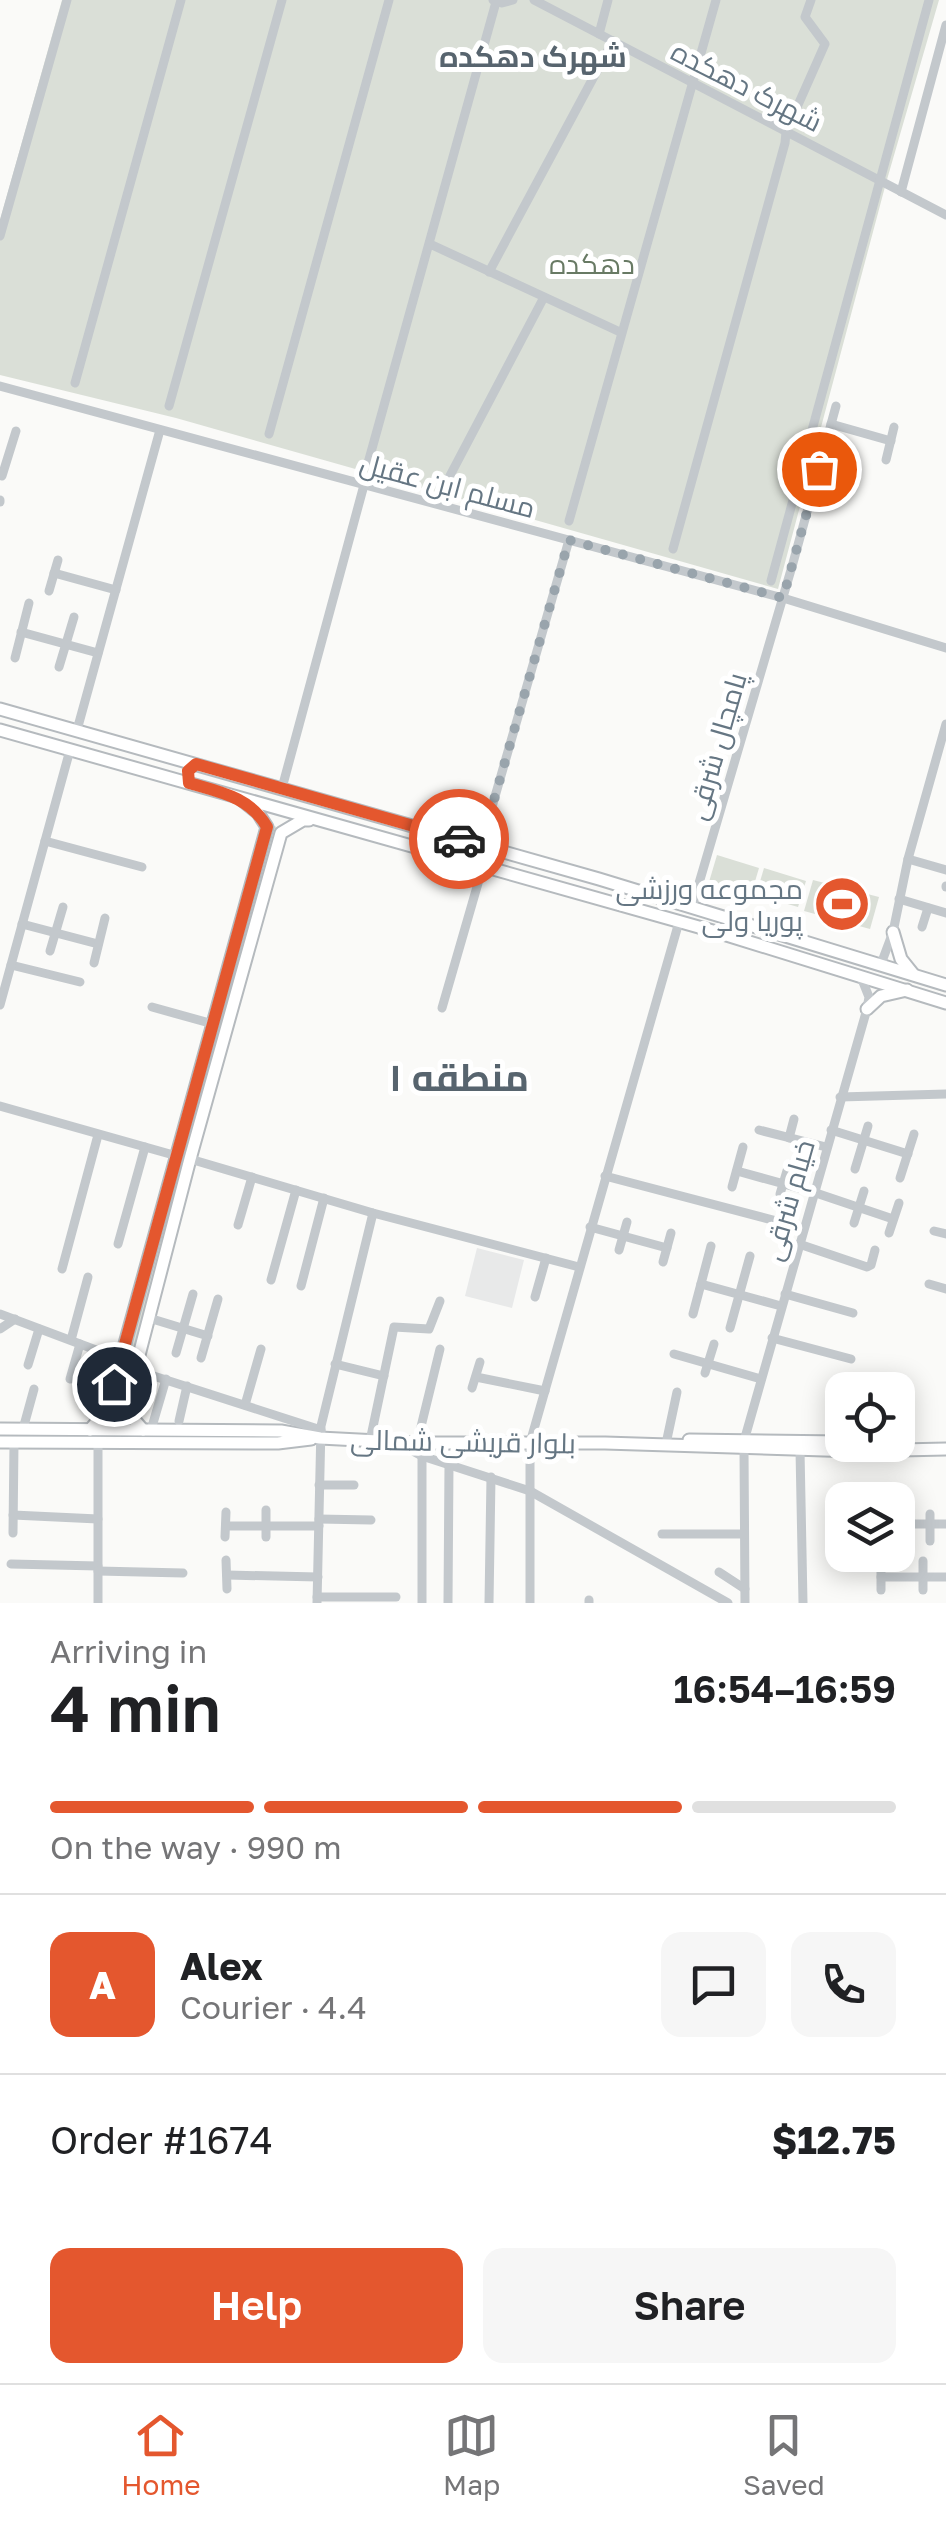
<!DOCTYPE html>
<meta charset="utf-8">
<style>
:root{--surface:#fff;--page:#f6f6f6;--text:#202124;--muted:#757577;--line:#e0e0e0;--accent:#e4572e}
body{margin:0;font-family:"Golos Text",Cairo,sans-serif;background:var(--page);color:var(--text);height:100vh;display:flex;flex-direction:column;font-size:38px;white-space:nowrap}
*{box-sizing:border-box;margin:0}
p{font-size:32px;color:var(--muted)}
.icon{flex:none;width:55px;height:55px;fill:none;stroke:currentColor;stroke-width:2;stroke-linecap:round;stroke-linejoin:round}
.map{position:relative;height:1603px;overflow:hidden}
.details{display:flex;flex-direction:column;background:var(--surface);flex:1}
.details>*{flex:none}
.fabs{position:absolute;left:825px;top:1372px;display:grid;gap:20px}
.fabs a{display:grid;place-items:center;width:90px;height:90px;border-radius:20px;background:var(--surface);box-shadow:0 5px 25px #0003;font-size:50px}
.pin{position:absolute;display:grid;place-items:center;width:85px;height:85px;color:#fff;margin:-42px;border:5px solid #fff;border-radius:50%;box-shadow:0 2px 10px #0007}
.courier{position:absolute;display:grid;place-items:center;width:100px;height:100px;margin:-50px;border:8px solid #e4572e;border-radius:50%;background:#fff;color:#222;box-shadow:0 2px 12px #0007}
.overview em{font-style:normal;font-weight:600}
.overview div{display:flex;flex-direction:column-reverse}
.overview{display:flex;align-items:center;justify-content:space-between;height:170px;padding:0 50px}
h1{font-size:65px;font-weight:600;line-height:75px}
.bar{display:grid;grid-template-columns:repeat(4,1fr);gap:15px 10px;align-content:center;height:120px;padding:0 50px}
.bar i{height:12px;border-radius:8px;background:var(--line)}
.bar .current{background:var(--accent)}
.bar p{grid-column:span 4}
.line{display:flex;align-items:center;gap:25px;padding:0 50px;border-top:2px solid var(--line)}
.line div{flex:1}
.round{display:grid;place-items:center;flex:none;width:105px;height:105px;border-radius:20px;background:var(--page)}
.button{display:flex;gap:20px;margin-top:auto;padding:20px 50px}
.button a{flex:1;height:115px;border-radius:20px;background:var(--accent);color:#fff;font-size:40px;font-weight:600;line-height:115px;text-align:center}
.button a+a{background:var(--page);color:var(--text)}
.dock{display:flex;justify-content:space-around;align-items:center;height:140px;border-top:2px solid var(--line);background:var(--surface);font-size:28px;color:var(--muted)}
.dock a{display:grid;justify-items:center;gap:5px}
.dock .current{color:var(--accent)}
.map>svg:first-child{display:block}
</style>
<div class="map">
<svg width="946" height="1603" viewBox="0 0 946 1603">
<rect width="100%" height="100%" fill="#fafaf8"/>
<!-- built -->
<path fill="#e8e9e9" d="M477 1248 524 1260 512 1308 465 1296Z"/>
<!-- green -->
<g fill="#dadfd7">
<path d="M62 0H939L886 183 778 589 176 418 0 375V220Z"/>
<path d="M275 826 278 829 120 1412 116 1413 111 1407 271 827Z"/>
<path d="M717 855 759 868 751 895 709 882Z"/>
<path d="M764 868 806 881 798 907 756 895Z"/>
<path d="M813 880 879 897 870 929 804 911Z"/>
</g>
<g fill="none" stroke-linecap="round" stroke-linejoin="round">
<!-- major casing -->
<g stroke="#b5babe" stroke-width="15">
<g id="major">
<path d="M0 709 599 879 946 985"/>
<path d="M0 730 720 933 946 1003"/>
<path d="M893 932 901 959 913 974"/>
<path d="M867 1009 881 996 907 990"/>
<path d="M0 1429 281 1431 320 1438 417 1443H605L855 1451 946 1449"/>
<path d="M90 1430 107 1409 267 827 258 813 243 801"/>
<path d="M143 1430 125 1409 190 1159 281 833 303 820H309"/>
<path d="M689 1440 842 1442"/>
<path d="M0 1442 278 1443 311 1439"/>
</g>
</g>
<!-- minor -->
<g stroke="#c3c8cc" stroke-width="9">
<path d="M493 0 502 3 513 0"/>
<path d="M534 0 946 215"/>
<path d="M599 34 608 0"/>
<path d="M901 192 946 25"/>
<path d="M0 236 67 0"/>
<path d="M430 244 620 332"/>
<path d="M489 272 613 41"/>
<path d="M75 383 181 0"/>
<path d="M0 386 783 598 946 648"/>
<path d="M169 406 282 0"/>
<path d="M831 424 891 441"/>
<path d="M269 434 389 0"/>
<path d="M886 460 894 427"/>
<path d="M368 463 496 2"/>
<path d="M2 476 16 431"/>
<path d="M444 487 543 299"/>
<path d="M0 502V500"/>
<path d="M569 521 716 0"/>
<path d="M673 549 785 143 786 132 825 44 805 17 811 0"/>
<path d="M54 573 116 590"/>
<path d="M771 581 929 0"/>
<path d="M49 591 58 560"/>
<path d="M21 632 98 653"/>
<path d="M15 658 29 603"/>
<path d="M59 667 74 617"/>
<path d="M77 730 160 430"/>
<path d="M282 788 364 485"/>
<path d="M45 841 142 867"/>
<path d="M481 845 569 540"/>
<path d="M908 859 946 870"/>
<path d="M946 887V886"/>
<path d="M899 899 946 913"/>
<path d="M692 907 793 563 836 406"/>
<path d="M22 924 98 944"/>
<path d="M922 927 928 908"/>
<path d="M50 951 63 907"/>
<path d="M94 963 105 918"/>
<path d="M881 964 893 932 908 859 946 724"/>
<path d="M11 965 80 982"/>
<path d="M0 1005 70 750"/>
<path d="M152 1007 213 1024"/>
<path d="M442 1008 483 866"/>
<path d="M840 1097 946 1094"/>
<path d="M0 1106 177 1156"/>
<path d="M759 1130 826 1147"/>
<path d="M831 1130 908 1154"/>
<path d="M789 1138 794 1119"/>
<path d="M190 1159 373 1213 579 1267"/>
<path d="M855 1169 868 1126"/>
<path d="M737 1171 813 1192 893 1219"/>
<path d="M605 1176 803 1228"/>
<path d="M900 1178 914 1134"/>
<path d="M732 1187 743 1147"/>
<path d="M780 1194 789 1164"/>
<path d="M854 1223 864 1191"/>
<path d="M238 1225 252 1177"/>
<path d="M590 1227 667 1248"/>
<path d="M934 1231 946 1234"/>
<path d="M889 1233 899 1203"/>
<path d="M118 1244 145 1147"/>
<path d="M799 1244 867 1267 871 1265 875 1250"/>
<path d="M619 1250 627 1222"/>
<path d="M663 1262 671 1233"/>
<path d="M62 1269 98 1135"/>
<path d="M271 1280 296 1190"/>
<path d="M701 1284 781 1306"/>
<path d="M929 1284 946 1289"/>
<path d="M301 1286 324 1198"/>
<path d="M785 1294 853 1313"/>
<path d="M535 1297 546 1258"/>
<path d="M0 1314 120 1359"/>
<path d="M693 1314 711 1246"/>
<path d="M149 1318 208 1336"/>
<path d="M730 1328 750 1256"/>
<path d="M0 1329 15 1319"/>
<path d="M772 1338 851 1359"/>
<path d="M71 1340 88 1277"/>
<path d="M176 1353 193 1294"/>
<path d="M674 1354 761 1379"/>
<path d="M201 1358 218 1299"/>
<path d="M335 1364 384 1376"/>
<path d="M28 1365 39 1329"/>
<path d="M135 1370 321 1430"/>
<path d="M705 1373 714 1344"/>
<path d="M476 1377 545 1391"/>
<path d="M70 1379 80 1344"/>
<path d="M472 1388 480 1362"/>
<path d="M245 1405 261 1349"/>
<path d="M179 1421 187 1386"/>
<path d="M23 1429 34 1389"/>
<path d="M151 1430 166 1379"/>
<path d="M667 1439 677 1392"/>
<path d="M370 1441 394 1327 429 1329 440 1301"/>
<path d="M744 1441 867 1009 869 997 861 977"/>
<path d="M417 1443 440 1349"/>
<path d="M98 1444V1603"/>
<path d="M400 1444 422 1456 530 1491 728 1603"/>
<path d="M744 1449 745 1603"/>
<path d="M800 1450 803 1603"/>
<path d="M422 1456V1603"/>
<path d="M319 1485H354"/>
<path d="M13 1515 98 1519"/>
<path d="M319 1519 371 1520"/>
<path d="M898 1524H946"/>
<path d="M226 1526H319"/>
<path d="M13 1533 14 1443"/>
<path d="M662 1534H744"/>
<path d="M225 1537 226 1512"/>
<path d="M266 1537V1510"/>
<path d="M930 1541V1514"/>
<path d="M226 1560 227 1589"/>
<path d="M11 1564 98 1566"/>
<path d="M98 1571 183 1573"/>
<path d="M719 1572 745 1589"/>
<path d="M227 1575 318 1577"/>
<path d="M881 1577H946"/>
<path d="M881 1590V1563"/>
<path d="M923 1590V1561"/>
<path d="M317 1597H396"/>
<path d="M589 1600V1603"/>
<path d="M317 1603 321 1426 373 1213"/>
<path d="M448 1603 449 1464"/>
<path d="M489 1603 491 1477"/>
<path d="M530 1603V1443L679 922"/>
</g>
<!-- major -->
<use href="#major" stroke="#fff" stroke-width="11"/>
</g>
<g fill="none" stroke-linecap="round" stroke-linejoin="round">
<!-- done -->
<path stroke="#99a4ac" stroke-width="10" stroke-dasharray="0 18" d="M459 839 481 845 569 540 783 598 819 469"/>
<!-- route -->
<path stroke="#e4572e" stroke-width="12" d="M114 1384 267 827C250 797 220 792 189 783L188 771 196 764 459 839"/>
</g>
<!-- icons -->
<defs>
<g id="stadium-disc" transform="scale(2.875)"><circle r="9.5" fill="#e4572e" stroke="#fff"/><path d="M0-5a6.5 5 0 1 0 0 10a6.5 5 0 1 0 0-10ZM-3.5-1.8h7v3.6h-7Z" fill="#fff"/></g>
</defs>
<g fill-rule="evenodd">
<use href="#stadium-disc" x="842" y="904"/>
</g>
<g text-anchor="middle" dominant-baseline="central" stroke-width="10" stroke-linejoin="round" paint-order="stroke">
<!-- street labels -->
<g font-size="28" fill="#657683" stroke="#fff">
<text transform="translate(747 86) rotate(27)">شهرک دهکده</text>
<text transform="translate(448 485) rotate(15)">مسلم ابن عقیل</text>
<text transform="translate(716 746) rotate(-74)">پامچال شرقی</text>
<text transform="translate(788 1200) rotate(-74)">خیام شرقی</text>
<text transform="translate(463 1441) rotate(1)">بلوار قریشی شمالی</text>
</g>
<!-- park labels -->
<g font-size="28" fill="#687a64" stroke="#fff">
<text x="592" y="263">دهکده</text>
</g>
<!-- poi labels -->
<g font-size="28" fill="#657683" stroke="#fff" text-anchor="end">
<text x="803" y="888">مجموعه ورزشی<tspan x="803" dy="32">پوریا ولی</tspan></text>
</g>
<!-- neighbourhood labels -->
<g font-size="30" font-weight="bold" fill="#57646e" stroke="#fff">
<text x="533" y="56">شهرک دهکده</text>
</g>
<!-- district labels -->
<g font-size="38" font-weight="bold" fill="#57646e" stroke="#fff">
<text x="459" y="1076">منطقه ۱</text>
</g>
</g>
</svg>
<div class="fabs">
<a><svg class="icon" aria-label="locate" viewBox="0 0 24 24"><circle cx="12" cy="12" r="6"/><path d="M12 2v4M12 18v4M2 12h4M18 12h4"/></svg></a>
<a><svg class="icon" aria-label="layers" viewBox="0 0 24 24"><path d="M12 4l9 5-9 5-9-5zM3 14l9 5 9-5"/></svg></a>
</div>
<div class="pin" style="left:819px;top:469px;background:#ea580c"><svg class="icon" aria-label="bag" viewBox="0 0 24 24"><path d="M5 8h14l-1 12H6zM9 8a3 3 0 0 1 6 0"/></svg></div>
<div class="pin" style="left:114px;top:1384px;background:#1f2937"><svg class="icon" aria-label="home" viewBox="0 0 24 24"><path d="M3 11l9-7 9 7M6 9v11h12V9"/></svg></div>
<div class="courier" style="left:459px;top:839px"><svg class="icon" aria-label="car" viewBox="0 0 24 24"><path d="M5 17H2v-5l4-1 3-4h7l3 4 3 1v5h-3M9 17h6M6 11h13"/><circle cx="7" cy="17" r="2"/><circle cx="17" cy="17" r="2"/></svg></div>
</div>
<section class="details">
<div class="overview"><div><h1>4 min</h1><p>Arriving in</p></div><em>16:54–16:59</em></div>
<div class="bar"><i class="current"></i><i class="current"></i><i class="current"></i><i></i><p>On the way · 990 m</p></div>
<div class="line" style="height:180px"><b class="round" style="background:var(--accent);color:#fff">A</b><div><b>Alex</b><p>Courier · 4.4</p></div><a class="round"><svg class="icon" aria-label="chat" viewBox="0 0 24 24"><path d="M4 5h16v11H9l-5 4z"/></svg></a><a class="round"><svg class="icon" aria-label="phone" viewBox="0 0 24 24"><path d="M5 4h4l2 5-3 2q2 4 5 5l2-3 5 2v4C11 20 4 13 5 4z"/></svg></a></div>
<div class="line" style="height:130px"><div>Order #1674</div><b>$12.75</b></div>
<div class="button"><a>Help</a><a>Share</a></div>
</section>
<nav class="dock">
<a class="current"><svg class="icon" aria-label="home" viewBox="0 0 24 24"><path d="M3 11l9-7 9 7M6 9v11h12V9"/></svg>Home</a>
<a><svg class="icon" aria-label="map" viewBox="0 0 24 24"><path d="M3 6l6-2 6 2 6-2v14l-6 2-6-2-6 2zM9 4v14M15 6v14"/></svg>Map</a>
<a><svg class="icon" aria-label="saved" viewBox="0 0 24 24"><path d="M7 4h10v16l-5-4-5 4z"/></svg>Saved</a>
</nav>
